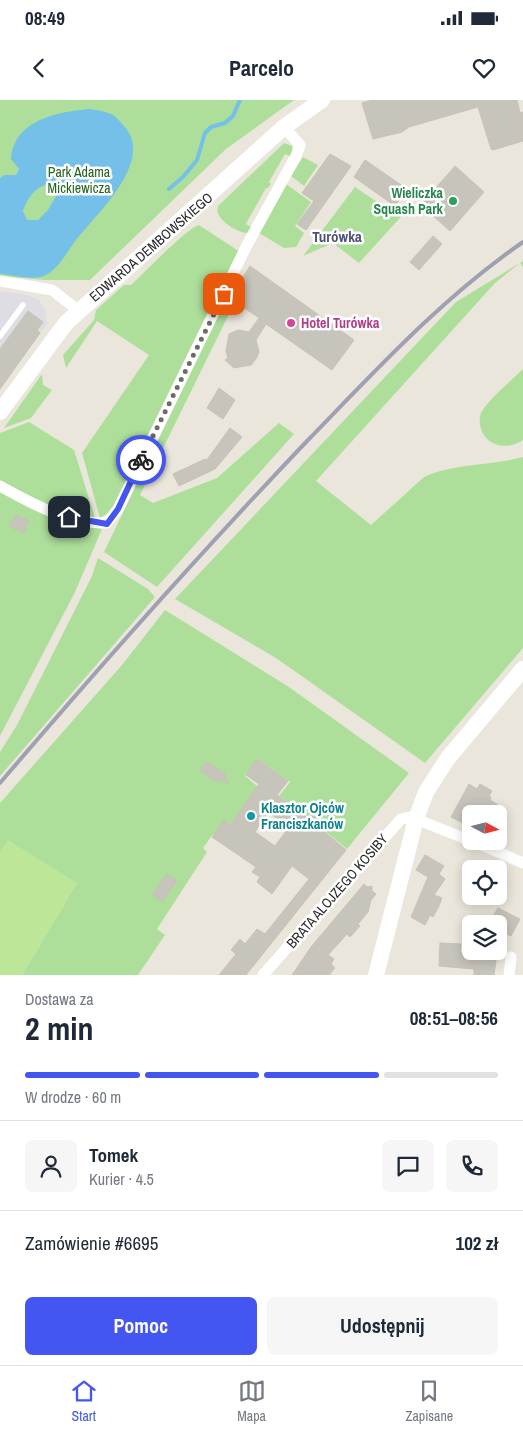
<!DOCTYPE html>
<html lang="pl">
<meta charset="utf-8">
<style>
:root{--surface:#fff;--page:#f6f6f7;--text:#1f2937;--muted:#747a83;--line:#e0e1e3;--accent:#4456f1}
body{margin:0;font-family:"Archivo Narrow",sans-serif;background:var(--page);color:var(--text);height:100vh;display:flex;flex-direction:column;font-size:19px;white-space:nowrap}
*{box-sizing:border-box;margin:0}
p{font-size:16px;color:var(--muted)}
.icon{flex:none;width:28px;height:28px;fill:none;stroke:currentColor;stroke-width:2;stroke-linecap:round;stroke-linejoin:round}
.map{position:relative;height:875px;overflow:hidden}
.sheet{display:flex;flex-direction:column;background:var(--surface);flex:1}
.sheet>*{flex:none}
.needle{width:32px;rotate:97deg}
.buttons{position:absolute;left:462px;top:705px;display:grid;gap:10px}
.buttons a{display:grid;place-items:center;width:45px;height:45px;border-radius:8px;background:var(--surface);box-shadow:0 2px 12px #0003;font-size:25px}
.pin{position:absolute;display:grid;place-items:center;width:42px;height:42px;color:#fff;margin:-21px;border-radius:10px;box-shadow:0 2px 8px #0006}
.courier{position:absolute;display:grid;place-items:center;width:50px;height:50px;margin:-25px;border:4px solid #4456f1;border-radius:50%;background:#fff;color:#222;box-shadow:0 1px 6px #0007}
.overview em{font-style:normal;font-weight:700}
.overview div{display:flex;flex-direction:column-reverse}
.overview{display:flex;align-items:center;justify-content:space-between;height:85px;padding:0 25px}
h1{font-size:32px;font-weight:700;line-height:38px}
.bar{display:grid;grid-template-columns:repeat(4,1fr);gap:8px 5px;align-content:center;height:60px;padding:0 25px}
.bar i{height:6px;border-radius:4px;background:var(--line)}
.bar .current{background:var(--accent)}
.bar p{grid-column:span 4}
.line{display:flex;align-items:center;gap:12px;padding:0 25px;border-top:1px solid var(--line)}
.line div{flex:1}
.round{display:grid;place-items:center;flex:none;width:52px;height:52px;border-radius:8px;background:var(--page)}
.cta{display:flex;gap:10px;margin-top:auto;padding:10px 25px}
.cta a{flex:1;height:58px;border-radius:8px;background:var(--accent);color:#fff;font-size:20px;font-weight:700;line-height:58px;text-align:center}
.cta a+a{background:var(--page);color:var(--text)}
.status{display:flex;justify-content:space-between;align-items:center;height:35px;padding:0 25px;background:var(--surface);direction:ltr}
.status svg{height:14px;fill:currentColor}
header{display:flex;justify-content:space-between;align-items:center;height:65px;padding:0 25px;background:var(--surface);font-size:22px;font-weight:700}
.dock{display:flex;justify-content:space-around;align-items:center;height:70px;border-top:1px solid var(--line);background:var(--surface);font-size:14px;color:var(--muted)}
.dock a{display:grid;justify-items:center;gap:2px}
.dock .current{color:var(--accent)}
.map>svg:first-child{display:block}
</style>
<div class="status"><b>08:49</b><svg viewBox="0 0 49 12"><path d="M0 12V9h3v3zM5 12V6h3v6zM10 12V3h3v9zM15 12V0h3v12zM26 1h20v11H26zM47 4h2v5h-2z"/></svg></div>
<header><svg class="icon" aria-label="back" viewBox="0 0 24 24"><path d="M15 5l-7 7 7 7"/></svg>Parcelo<svg class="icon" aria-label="heart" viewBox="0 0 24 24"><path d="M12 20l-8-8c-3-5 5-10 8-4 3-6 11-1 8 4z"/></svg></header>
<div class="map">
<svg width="523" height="875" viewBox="0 0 523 875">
<rect width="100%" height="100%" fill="#ebe6dc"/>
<!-- industrial -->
<path fill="#dfdde4" d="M0 191 28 195 39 200 46 212 47 224 0 288Z"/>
<!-- green -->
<g fill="#addf9b">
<path d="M0 0H294L226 49 90 180H45L0 176Z"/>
<path d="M284 43 292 46V57L285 54 269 82 271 84 268 88H266L246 124 253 128 248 133C237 133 213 118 218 106Z"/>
<path d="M303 57 318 65 304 86 291 76Z"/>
<path d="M286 84 311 102 295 126 304 133 296 147 284 148 259 133Z"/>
<path d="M355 87 395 114 402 104 408 109 359 163 333 143 303 156Z"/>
<path d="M199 125 240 152 113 410 100 418 82 353 149 255 97 221 66 268 63 255 94 220 96 210 124 185H131C143 174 187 128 199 125Z"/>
<path d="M523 161V167L520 163 495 183 316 381 371 425 424 377C455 363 491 366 523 357V548L425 663 276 558 175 499 456 202Z"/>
<path d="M225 201 233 206 140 395 153 403 217 378 279 323 294 334 157 487 104 452Z"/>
<path d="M523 269V340C514 346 504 348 493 343 482 338 476 322 482 311 491 297 511 281 523 269Z"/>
<path d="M42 274 43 285 52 290 31 318 4 328Z"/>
<path d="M29 322 74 350 95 418 58 410 0 381V333Z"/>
<path d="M0 391 66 421 102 429 75 492 0 636Z"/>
<path d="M98 458 148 489 155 497 0 676V652L17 625 92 476Z"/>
<path d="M165 510 289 587 409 673 347 749 319 726 323 720 312 713 308 717 279 696 290 682 258 659 245 676 258 687 232 725 223 721 216 736 213 734 203 748 207 752 157 829 165 835 138 875H22L77 783 0 752V703L122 565Z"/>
</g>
<!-- pitch -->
<path fill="#bee698" d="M8 740 77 783 22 875H0V752Z"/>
<!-- water -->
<path fill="#74c0e8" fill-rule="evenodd" d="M89 9C96 10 104 11 111 14 116 16 121 23 125 27 153 60 101 110 80 135 69 147 61 167 46 175 34 181 13 175 0 174V78L4 75H16L19 69 11 59C14 20 57 12 89 9ZM53 83 56 96 48 110 38 120H27L23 111C29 95 36 86 53 83Z"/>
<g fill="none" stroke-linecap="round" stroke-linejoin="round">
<!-- stream -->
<path stroke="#74c0e8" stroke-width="4" d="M169 89 183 77 197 60 205 33 211 27 225 23 233 16 240 0"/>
</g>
<!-- building -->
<g fill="#c7c4bb" stroke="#c6c2b6" fill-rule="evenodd">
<path d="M372 0H517L520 13 523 12V41L493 50 491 49 478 7 409 27 402 32 373 39 362 3Z"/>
<path d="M330 54 351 66 306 130 297 124 314 101 302 93Z"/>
<path d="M365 60 407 89 395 106 354 77Z"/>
<path d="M455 66 484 92 450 131 421 105Z"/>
<path d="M433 136 442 144 419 170 410 162Z"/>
<path d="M250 166 354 240 332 270 266 224 256 240 259 252 256 259 251 265 234 268 225 260 228 258 226 251 229 234 238 230 249 232 259 218 230 198Z"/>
<path d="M28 211 43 222 37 230 40 233 0 289V249Z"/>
<path d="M219 288 235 300 223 319 207 308Z"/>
<path d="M230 328 242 337 215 369 179 386 173 374 205 359 206 361Z"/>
<path d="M16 414 29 421 23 433 9 426Z"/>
<path d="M257 659 288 681 277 695 309 719 312 714 322 721 318 726 346 750 246 875H219L236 854 231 850 240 839 245 844 257 829 265 834 309 779 292 766 272 794 257 782 260 777 252 772 256 767 212 737 224 720 230 725 259 684 246 675ZM268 712 289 727 275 746 255 732Z"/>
<path d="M206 662 224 673 229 683 219 680 218 682 200 671Z"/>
<path d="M469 684 477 689 480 684 492 691 489 696 491 697 490 700 498 705 497 714H471V727L451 717Z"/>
<path d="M425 755 444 766 439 774 445 779 434 795 442 798 438 808 433 817 430 815 425 825 411 817 428 777 416 770Z"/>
<path d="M167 774 177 781 162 802 152 795Z"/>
<path d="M364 784 367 787 372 786V791L376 794 371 800 368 812 358 824 360 826 350 837 347 834 328 855 334 859 331 864 335 868 329 875H292L311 847Z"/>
<path d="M498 808 520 819 511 836 499 830V824H488Z"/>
<path d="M440 843 461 844 460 852 489 856V859L496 860 494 875H474V869L439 866Z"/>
</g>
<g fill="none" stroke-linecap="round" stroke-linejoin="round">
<!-- lane -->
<path stroke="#fff" stroke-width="5.5" d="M0 236 23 205"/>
<!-- street -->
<g stroke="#fff" stroke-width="11">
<path d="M0 181 52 190 79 211"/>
<path d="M0 386C32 404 69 424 107 423L118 409 247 145 296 56 300 45 284 27"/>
<path d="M473 741 523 763"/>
<path d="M263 875 401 719 411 717 471 741"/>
<path d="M509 875 511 857"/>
</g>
<!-- secondary -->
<g stroke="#fff" stroke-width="16">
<path d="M0 312 66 223 284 27 322 0"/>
<path d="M376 875 416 719 426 692 448 658 523 569"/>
</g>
<!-- rail -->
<path stroke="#9fa1b3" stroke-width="4" d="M0 683C100 566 202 451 309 339 377 269 442 198 523 142"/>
</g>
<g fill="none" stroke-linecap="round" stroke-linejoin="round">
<!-- done -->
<path stroke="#6e6c68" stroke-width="5" stroke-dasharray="0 9" d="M141 360 224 194"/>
<!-- route -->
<path stroke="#4456f1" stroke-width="6" d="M69 417 107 424 118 409 141 360"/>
</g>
<!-- markers -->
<circle fill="#2e9e5b" stroke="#fff" stroke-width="2" cx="453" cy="101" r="5"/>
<circle fill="#d1479c" stroke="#fff" stroke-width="2" cx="291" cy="223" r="5"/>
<circle fill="#0f9aa8" stroke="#fff" stroke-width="2" cx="251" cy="716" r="5"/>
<g text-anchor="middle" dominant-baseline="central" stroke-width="5" stroke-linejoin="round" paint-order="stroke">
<!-- park labels -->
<g font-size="14" fill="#26631d" stroke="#fff">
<text x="79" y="72">Park Adama<tspan x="79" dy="16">Mickiewicza</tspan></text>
</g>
<!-- leisure labels -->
<g font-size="14" font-weight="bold" fill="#27864d" stroke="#fff" text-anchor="end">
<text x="443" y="93">Wieliczka<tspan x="443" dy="16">Squash Park</tspan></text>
</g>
<!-- street labels -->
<g font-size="14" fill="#2a2a2a" stroke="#fff">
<text transform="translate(151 147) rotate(-41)">EDWARDA DEMBOWSKIEGO</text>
<text transform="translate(337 791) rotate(-49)">BRATA ALOJZEGO KOSIBY</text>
</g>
<!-- hotel labels -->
<g font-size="14" font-weight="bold" fill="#b23c85" stroke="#fff" text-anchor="start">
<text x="301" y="223">Hotel Turówka</text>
</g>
<!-- culture labels -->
<g font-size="14" font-weight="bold" fill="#0d838f" stroke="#fff" text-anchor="start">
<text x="261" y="708">Klasztor Ojców<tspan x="261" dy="16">Franciszkanów</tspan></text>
</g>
<!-- neighbourhood labels -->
<g font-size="15" font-weight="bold" fill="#4c5178" stroke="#fff">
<text x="337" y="136">Turówka</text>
</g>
</g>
</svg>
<div class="buttons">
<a><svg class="needle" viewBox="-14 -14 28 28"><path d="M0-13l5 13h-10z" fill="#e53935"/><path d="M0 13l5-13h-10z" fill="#747a83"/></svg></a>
<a><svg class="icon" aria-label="locate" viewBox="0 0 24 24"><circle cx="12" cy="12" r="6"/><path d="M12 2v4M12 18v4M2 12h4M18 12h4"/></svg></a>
<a><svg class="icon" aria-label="layers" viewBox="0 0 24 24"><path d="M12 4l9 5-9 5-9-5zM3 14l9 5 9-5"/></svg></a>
</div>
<div class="pin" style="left:224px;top:194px;background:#ea580c"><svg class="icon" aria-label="bag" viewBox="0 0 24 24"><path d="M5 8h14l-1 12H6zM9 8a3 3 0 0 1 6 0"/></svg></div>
<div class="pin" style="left:69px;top:417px;background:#1f2937"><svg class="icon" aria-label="home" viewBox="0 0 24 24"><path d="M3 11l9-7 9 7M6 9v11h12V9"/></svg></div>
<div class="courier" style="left:141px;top:360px"><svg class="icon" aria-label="bike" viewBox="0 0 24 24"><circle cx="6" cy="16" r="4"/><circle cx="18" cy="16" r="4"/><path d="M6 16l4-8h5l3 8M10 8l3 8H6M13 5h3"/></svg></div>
</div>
<section class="sheet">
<div class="overview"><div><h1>2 min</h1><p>Dostawa za</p></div><em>08:51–08:56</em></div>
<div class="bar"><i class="current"></i><i class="current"></i><i class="current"></i><i></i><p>W drodze · 60 m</p></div>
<div class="line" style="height:90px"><a class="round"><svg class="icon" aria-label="person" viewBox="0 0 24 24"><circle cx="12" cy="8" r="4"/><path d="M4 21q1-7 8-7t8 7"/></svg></a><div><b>Tomek</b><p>Kurier · 4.5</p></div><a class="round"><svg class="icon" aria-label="chat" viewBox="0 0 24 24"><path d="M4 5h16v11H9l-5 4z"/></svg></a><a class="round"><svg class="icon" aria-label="phone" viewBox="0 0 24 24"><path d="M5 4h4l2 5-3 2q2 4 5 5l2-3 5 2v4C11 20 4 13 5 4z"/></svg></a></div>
<div class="line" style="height:65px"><div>Zamówienie #6695</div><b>102 zł</b></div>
<div class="cta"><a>Pomoc</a><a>Udostępnij</a></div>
</section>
<nav class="dock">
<a class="current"><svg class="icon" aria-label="home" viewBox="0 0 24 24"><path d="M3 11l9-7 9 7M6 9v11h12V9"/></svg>Start</a>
<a><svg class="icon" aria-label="map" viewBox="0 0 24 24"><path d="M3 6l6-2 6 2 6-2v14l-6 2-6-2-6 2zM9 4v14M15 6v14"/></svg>Mapa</a>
<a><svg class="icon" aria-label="saved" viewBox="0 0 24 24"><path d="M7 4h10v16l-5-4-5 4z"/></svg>Zapisane</a>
</nav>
